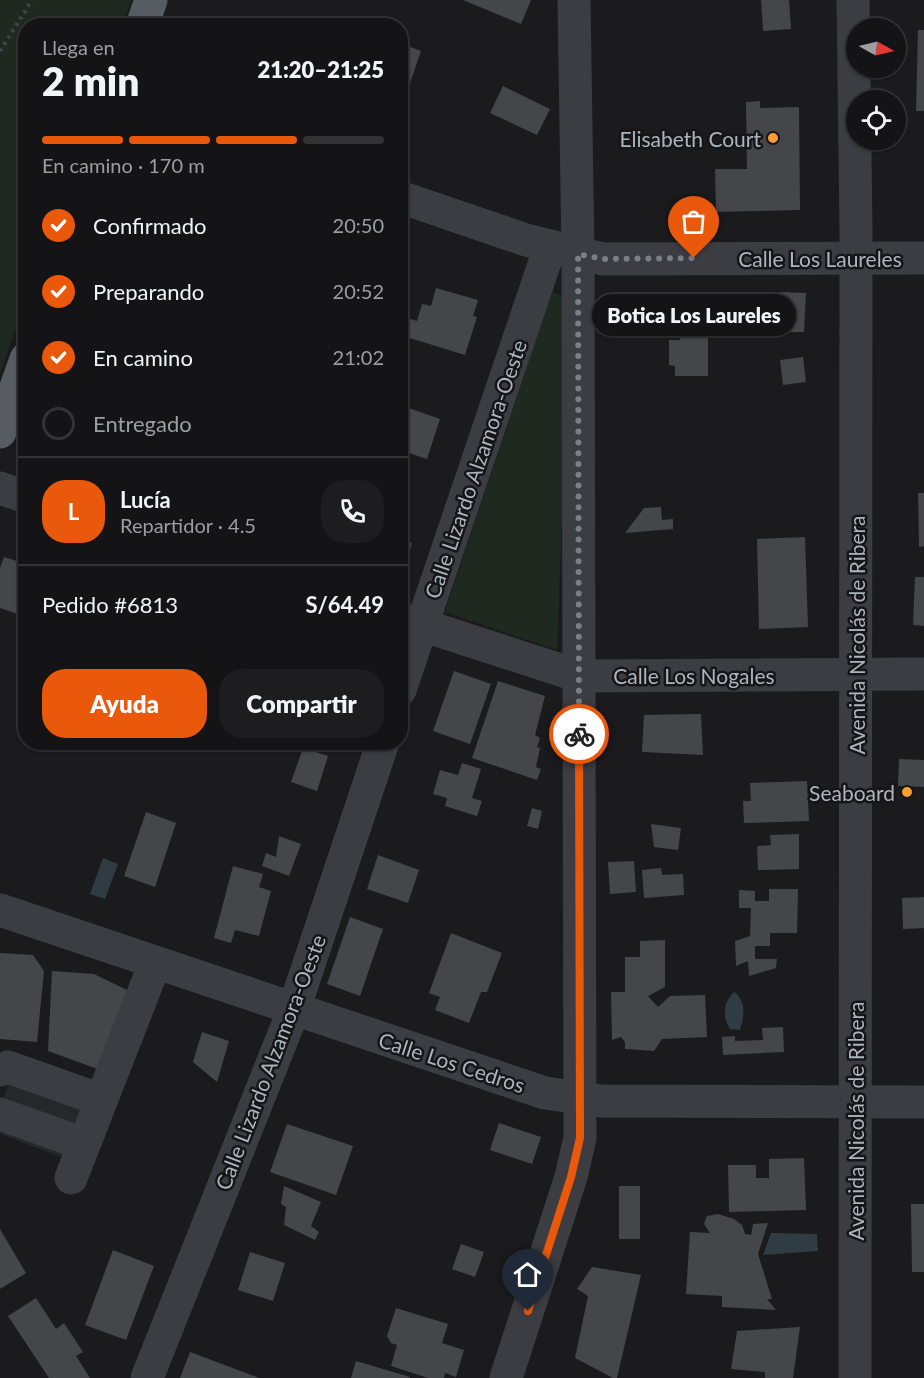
<!DOCTYPE html>
<html lang="es">
<meta charset="utf-8">
<style>
:root{--surface:#141416;--page:#1d1d1f;--text:#f1f3f6;--muted:#9d9ea1;--line:#333335;--accent:#ea580c}
body{margin:0;font-family:Lato,sans-serif;background:var(--page);color:var(--text);height:100vh;display:flex;flex-direction:column;font-size:22px;white-space:nowrap}
*{box-sizing:border-box;margin:0}
p{font-size:20px;color:var(--muted)}
.icon{flex:none;width:33px;height:33px;fill:none;stroke:currentColor;stroke-width:2;stroke-linecap:round;stroke-linejoin:round}
.map{position:relative;flex:1;overflow:hidden}
.sheet{position:absolute;left:18px;top:18px;width:390px;height:732px;display:flex;flex-direction:column;background:var(--surface);border-radius:24px;box-shadow:0 2px 4px #0004,0 0 0 2px var(--line)}
.sheet>*{flex:none}
.needle{width:39px;rotate:98deg}
.tools{position:absolute;left:846px;top:18px;display:grid;gap:12px}
.tools a{display:grid;place-items:center;width:60px;height:60px;border-radius:50%;background:var(--surface);box-shadow:0 2px 4px #0004,0 0 0 2px var(--line);font-size:30px}
.pin{position:absolute;display:grid;place-items:center;width:51px;height:51px;color:#fff;margin:-62px -26px;border-radius:50% 50% 50% 0;rotate:-45deg;box-shadow:0 0 6px #0007}
.pin .icon{rotate:45deg}
.courier{position:absolute;display:grid;place-items:center;width:60px;height:60px;margin:-30px;border:4px solid #ea580c;border-radius:50%;background:#fff;color:#222;box-shadow:0 2px 8px #0007}
.bubble{position:absolute;height:42px;border-radius:21px;background:var(--surface);box-shadow:0 2px 4px #0004,0 0 0 2px var(--line);font-size:20px;font-weight:800;line-height:42px;text-align:center}
.overview em{font-style:normal;font-weight:800}
.overview div{display:flex;flex-direction:column-reverse}
.overview{display:flex;align-items:center;justify-content:space-between;height:102px;padding:0 24px}
h1{font-size:39px;font-weight:800;line-height:45px}
.bar{display:grid;grid-template-columns:repeat(4,1fr);gap:9px 6px;align-content:center;height:72px;padding:0 24px}
.bar i{height:8px;border-radius:4px;background:var(--line)}
.bar .selected{background:var(--accent)}
.bar p{grid-column:span 4}
.line{display:flex;align-items:center;gap:15px;padding:0 24px;border-top:2px solid var(--line)}
.line div{flex:1}
.round{display:grid;place-items:center;flex:none;width:63px;height:63px;border-radius:24px;background:var(--page)}
ol{padding:0 24px;list-style:none}
li{display:flex;align-items:center;gap:18px;height:66px}
li p{margin-inline-start:auto}
li .icon{padding:6px;border-radius:50%;background:var(--accent);color:#fff;stroke-width:4}
li:last-child{color:var(--muted)}
li i{width:33px;height:33px;border:3px solid var(--line);border-radius:50%}
.cta{display:flex;gap:12px;margin-top:auto;padding:12px 24px}
.cta a{flex:1;height:69px;border-radius:24px;background:var(--accent);color:#fff;font-size:24px;font-weight:800;line-height:69px;text-align:center}
.cta a+a{background:var(--page);color:var(--text)}
.map>svg:first-child{display:block}
</style>
<div class="map">
<svg width="924" height="1378" viewBox="0 0 924 1378">
<rect width="100%" height="100%" fill="#1b1b1d"/>
<!-- built -->
<path fill="#26272a" d="M17 1062 92 1090 66 1159 0 1134V1108Z"/>
<!-- green -->
<g fill="#202920">
<path d="M0 0H131L122 25 26 26 25 301 0 374Z"/>
<path d="M552 292 570 299 557 650 445 612Z"/>
</g>
<!-- water -->
<g fill="#2f3d43">
<path d="M103 858 118 864 105 899 90 894Z"/>
<path d="M734 992C747 1002 744 1016 740 1030L730 1029C722 1016 723 1003 734 992Z"/>
<path d="M771 1233 817 1234 818 1251 763 1255Z"/>
</g>
<!-- building -->
<g fill="#45464a">
<path d="M463 0H531L521 24Z"/>
<path d="M761 0H789L791 29 763 31Z"/>
<path d="M918 30H924V111H916Z"/>
<path d="M400 43 421 51 401 109H400Z"/>
<path d="M503 86 550 109 537 135 490 113Z"/>
<path d="M760 101V108L799 107 800 210 716 212 715 169H747L746 102Z"/>
<path d="M436 288 478 300 473 316 477 317 465 355 400 335V316L417 321 422 304 431 306Z"/>
<path d="M708 292 709 329 681 330 680 293Z"/>
<path d="M779 292 806 293 804 332H785L786 303H779Z"/>
<path d="M656 296 659 329 642 330 639 297Z"/>
<path d="M680 335H708V376H675V366L669 365V340H680Z"/>
<path d="M803 357 806 382 783 385 780 360Z"/>
<path d="M400 405 440 419 427 459 400 450Z"/>
<path d="M918 493H924V546L919 547Z"/>
<path d="M661 507 662 520 673 519V529L625 533 644 508Z"/>
<path d="M805 537 808 627 759 629 757 539Z"/>
<path d="M400 539 412 543 401 577H400Z"/>
<path d="M4 557 26 564V617L0 608V568Z"/>
<path d="M915 577H924V626L913 625Z"/>
<path d="M454 671 491 684 470 744 433 731Z"/>
<path d="M498 681 545 696 535 735 540 738 537 747 540 748 536 767 541 769 537 780 472 758Z"/>
<path d="M701 714 703 755 642 752 644 715Z"/>
<path d="M303 748 328 756 317 791 291 782Z"/>
<path d="M899 759 924 760V787L898 786Z"/>
<path d="M462 763 481 769 472 798 482 801 477 816 445 806 447 798 433 794 440 770 458 775Z"/>
<path d="M807 781 809 821 744 823 743 801H751L750 783Z"/>
<path d="M532 808 542 811 538 829 527 826Z"/>
<path d="M146 812 176 823 155 887 124 876Z"/>
<path d="M651 824 681 828 678 850 654 847Z"/>
<path d="M799 834V869L758 870 757 846 771 845 770 835Z"/>
<path d="M279 836 301 844 289 876 262 866 266 853 276 857Z"/>
<path d="M378 855 419 870 408 903 367 889Z"/>
<path d="M634 861 636 892 610 894 608 862Z"/>
<path d="M233 866 263 874 259 887 271 891 259 936 235 930 231 943 214 938Z"/>
<path d="M661 868 662 875 683 874 684 895 644 898 642 870Z"/>
<path d="M769 889H798L797 933H770V946H755V959H777L776 968 749 976 748 961 736 966 735 941 750 936 751 908H739V890L755 891V901H769Z"/>
<path d="M924 897V928L903 929 902 898Z"/>
<path d="M350 917 383 929 360 996 327 984Z"/>
<path d="M451 933 502 953 487 992H481L469 1023 435 1010 440 997 429 993Z"/>
<path d="M665 940V987L648 996 658 1007 670 996 705 995 707 1037 662 1039 654 1051 625 1049V1042L621 1037 612 1040 611 992H625V957H640V941Z"/>
<path d="M0 953 33 955 44 971 37 1042 0 1039Z"/>
<path d="M52 971 94 974 129 991 103 1071 48 1051Z"/>
<path d="M783 1027 784 1052 723 1055 722 1037 735 1036V1041L763 1040 762 1028Z"/>
<path d="M202 1032 229 1041 217 1082 193 1062Z"/>
<path d="M499 1123 541 1137 532 1164 490 1150Z"/>
<path d="M287 1124 353 1146 336 1195 270 1172Z"/>
<path d="M804 1158 806 1210 729 1212 728 1165H756V1178H769V1159Z"/>
<path d="M284 1186 321 1202 311 1226 319 1232 315 1240 284 1225 286 1207 281 1204Z"/>
<rect x="619" y="1186" width="21" height="53"/>
<path d="M911 1204H924V1272H912Z"/>
<path d="M718 1214 734 1219 742 1225 745 1234 751 1235 753 1224 768 1223 758 1254 772 1299H767L776 1310 722 1307V1296L686 1294 690 1232 710 1233 704 1224 707 1216Z"/>
<path d="M0 1229 26 1273 0 1289Z"/>
<path d="M461 1244 484 1252 475 1277 452 1269Z"/>
<path d="M113 1250 154 1266 126 1340 85 1325Z"/>
<path d="M250 1252 285 1263 273 1301 238 1290Z"/>
<path d="M592 1267 641 1275 617 1378H613L575 1358 588 1296 577 1289Z"/>
<path d="M36 1298 56 1329 64 1323 83 1352 76 1356 90 1378H49L8 1316Z"/>
<path d="M396 1308 448 1324 442 1343 464 1350 456 1377 445 1373 444 1378H428L391 1366 397 1345 391 1343 387 1336Z"/>
<path d="M800 1327 793 1378H765V1372L731 1369 737 1331Z"/>
<path d="M190 1352 259 1378H180Z"/>
<path d="M356 1361 410 1377V1378H351Z"/>
</g>
<g fill="none" stroke-linecap="round" stroke-linejoin="round">
<!-- path -->
<path stroke="#41454a" stroke-width="4" stroke-dasharray="3 4.5" stroke-linecap="butt" d="M0 51 32 0"/>
<!-- minor -->
<g stroke="#3b3d43" stroke-width="33">
<path d="M853 0 856 230 855 1378"/>
<path d="M400 197 526 240 603 259 924 258"/>
<path d="M0 488 26 497"/>
<path d="M400 618 579 676 924 674"/>
<path d="M400 690 550 247"/>
<path d="M0 910 545 1093 601 1101 924 1102"/>
<path d="M0 1070 8 1067 101 1100"/>
<path d="M0 1114 84 1144"/>
<path d="M71 1178 155 963"/>
<path d="M147 1378 294 1009 383 742"/>
<path d="M506 1378 571 1177 580 1138 578 254 574 0"/>
</g>
<!-- major -->
<g stroke="#575b62" stroke-width="33">
<path d="M142 26 151 0"/>
<path d="M0 432 26 359"/>
</g>
</g>
<g fill="none" stroke-linecap="round" stroke-linejoin="round">
<!-- done -->
<path stroke="#7a7e85" stroke-width="6" stroke-dasharray="0 10.8" d="M579 734 578 254 603 259 694 258"/>
<!-- route -->
<path stroke="#ea580c" stroke-width="8" d="M528 1311 571 1177 580 1138 579 734"/>
</g>
<!-- markers -->
<g fill="#fc9d34" stroke="#161618" stroke-width="2">
<circle cx="773" cy="138" r="6"/>
<circle cx="907" cy="792" r="6"/>
</g>
<g text-anchor="middle" dominant-baseline="central" stroke-width="5" stroke-linejoin="round" paint-order="stroke">
<!-- poi labels -->
<g font-size="21" fill="#adb4bd" stroke="#161618" text-anchor="end">
<text x="761" y="138">Elisabeth Court</text>
<text x="895" y="792">Seaboard</text>
</g>
<!-- street labels -->
<g font-size="21" fill="#adb4bd" stroke="#161618">
<text x="820" y="258">Calle Los Laureles</text>
<text transform="translate(475 469) rotate(-71)">Calle Lizardo Alzamora-Oeste</text>
<text transform="translate(856 635) rotate(-90)">Avenida Nicolás de Ribera</text>
<text x="694" y="675">Calle Los Nogales</text>
<text transform="translate(270 1062) rotate(-69)">Calle Lizardo Alzamora-Oeste</text>
<text transform="translate(452 1062) rotate(18)">Calle Los Cedros</text>
<text transform="translate(855 1121) rotate(-90)">Avenida Nicolás de Ribera</text>
</g>
</g>
</svg>
<div class="tools">
<a><svg class="needle" viewBox="-14 -14 28 28"><path d="M0-13l5 13h-10z" fill="#e53935"/><path d="M0 13l5-13h-10z" fill="#9d9ea1"/></svg></a>
<a><svg class="icon" aria-label="locate" viewBox="0 0 24 24"><circle cx="12" cy="12" r="6"/><path d="M12 2v4M12 18v4M2 12h4M18 12h4"/></svg></a>
</div>
<div class="pin" style="left:694px;top:258px;background:#ea580c"><svg class="icon" aria-label="bag" viewBox="0 0 24 24"><path d="M5 8h14l-1 12H6zM9 8a3 3 0 0 1 6 0"/></svg></div>
<div class="pin" style="left:528px;top:1311px;background:#1f2937"><svg class="icon" aria-label="home" viewBox="0 0 24 24"><path d="M3 11l9-7 9 7M6 9v11h12V9"/></svg></div>
<div class="courier" style="left:579px;top:734px"><svg class="icon" aria-label="bike" viewBox="0 0 24 24"><circle cx="6" cy="16" r="4"/><circle cx="18" cy="16" r="4"/><path d="M6 16l4-8h5l3 8M10 8l3 8H6M13 5h3"/></svg></div>
<div class="bubble" style="left:592px;top:294px;width:204px">Botica Los Laureles</div>
<section class="sheet">
<div class="overview"><div><h1>2 min</h1><p>Llega en</p></div><em>21:20–21:25</em></div>
<div class="bar"><i class="selected"></i><i class="selected"></i><i class="selected"></i><i></i><p>En camino · 170 m</p></div>
<ol>
<li><svg class="icon" aria-label="check" viewBox="0 0 24 24"><path d="M5 12l5 5 9-10"/></svg>Confirmado<p>20:50</p></li>
<li><svg class="icon" aria-label="check" viewBox="0 0 24 24"><path d="M5 12l5 5 9-10"/></svg>Preparando<p>20:52</p></li>
<li><svg class="icon" aria-label="check" viewBox="0 0 24 24"><path d="M5 12l5 5 9-10"/></svg>En camino<p>21:02</p></li>
<li><i></i>Entregado</li>
</ol>
<div class="line" style="height:108px"><b class="round" style="background:var(--accent);color:#fff">L</b><div><b>Lucía</b><p>Repartidor · 4.5</p></div><a class="round"><svg class="icon" aria-label="phone" viewBox="0 0 24 24"><path d="M5 4h4l2 5-3 2q2 4 5 5l2-3 5 2v4C11 20 4 13 5 4z"/></svg></a></div>
<div class="line" style="height:78px"><div>Pedido #6813</div><b>S/64.49</b></div>
<div class="cta"><a>Ayuda</a><a>Compartir</a></div>
</section>
</div>
